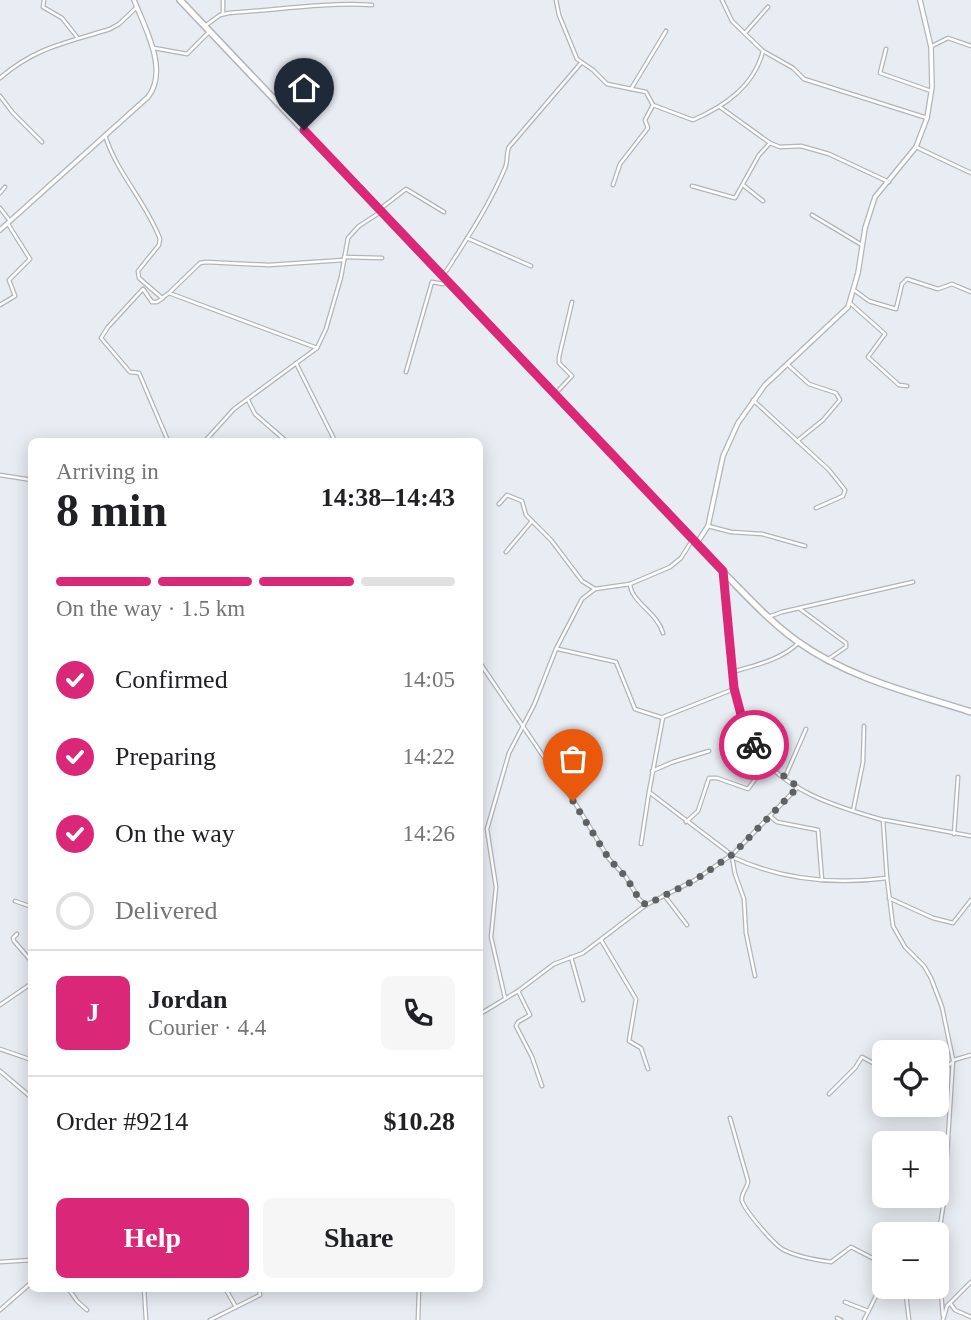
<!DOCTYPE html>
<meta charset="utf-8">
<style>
:root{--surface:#fff;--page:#f6f6f6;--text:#202124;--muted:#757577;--line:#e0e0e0;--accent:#db2777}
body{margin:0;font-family:"Times New Roman",serif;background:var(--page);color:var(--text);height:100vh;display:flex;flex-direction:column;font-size:26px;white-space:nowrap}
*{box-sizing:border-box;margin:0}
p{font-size:23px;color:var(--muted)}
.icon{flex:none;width:38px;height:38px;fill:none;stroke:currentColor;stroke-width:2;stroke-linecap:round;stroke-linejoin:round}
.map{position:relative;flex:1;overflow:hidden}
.side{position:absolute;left:28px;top:438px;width:455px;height:854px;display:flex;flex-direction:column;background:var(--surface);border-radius:10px;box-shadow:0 4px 18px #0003}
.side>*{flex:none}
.controls{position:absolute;left:872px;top:1040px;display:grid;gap:14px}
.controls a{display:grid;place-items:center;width:77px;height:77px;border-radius:10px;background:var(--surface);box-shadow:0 4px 18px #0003;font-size:35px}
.pin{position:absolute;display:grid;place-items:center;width:60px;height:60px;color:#fff;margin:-72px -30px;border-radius:50% 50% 50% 0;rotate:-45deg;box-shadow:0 0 7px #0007}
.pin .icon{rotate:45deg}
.courier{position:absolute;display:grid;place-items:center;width:70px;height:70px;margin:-35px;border:5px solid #db2777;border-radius:50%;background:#fff;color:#222;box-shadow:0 2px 9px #0007}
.headline em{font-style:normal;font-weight:600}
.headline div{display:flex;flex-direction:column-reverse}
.headline{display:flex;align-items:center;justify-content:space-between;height:119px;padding:0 28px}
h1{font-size:46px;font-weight:600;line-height:52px}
.bar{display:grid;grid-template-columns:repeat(4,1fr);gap:10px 7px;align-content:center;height:84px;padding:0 28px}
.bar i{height:9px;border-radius:5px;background:var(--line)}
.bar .active{background:var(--accent)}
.bar p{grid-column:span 4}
.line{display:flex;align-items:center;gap:18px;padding:0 28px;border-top:2px solid var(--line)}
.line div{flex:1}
.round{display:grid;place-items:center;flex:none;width:74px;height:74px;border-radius:10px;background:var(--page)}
ol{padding:0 28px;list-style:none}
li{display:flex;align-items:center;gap:21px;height:77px}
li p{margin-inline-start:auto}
li .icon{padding:7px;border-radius:50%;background:var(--accent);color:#fff;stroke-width:4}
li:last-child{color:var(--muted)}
li i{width:38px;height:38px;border:4px solid var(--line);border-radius:50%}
.action{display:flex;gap:14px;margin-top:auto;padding:14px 28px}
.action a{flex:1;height:80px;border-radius:10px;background:var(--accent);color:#fff;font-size:28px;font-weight:600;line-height:80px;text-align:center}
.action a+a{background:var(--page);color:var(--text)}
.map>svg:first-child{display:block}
</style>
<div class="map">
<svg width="971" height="1320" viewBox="0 0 971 1320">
<rect width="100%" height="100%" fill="#e8ecf3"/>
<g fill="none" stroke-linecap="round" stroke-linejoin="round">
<!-- minor casing -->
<g stroke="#b1b5bb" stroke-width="5">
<g id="minor">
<path d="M44 0 43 7 62 18 77 37"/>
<path d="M556 0 559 15 577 59 593 70 607 84 646 92 653 105 693 120C725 106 754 86 763 51L732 21 722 0"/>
<path d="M223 14V0"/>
<path d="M205 26 220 15 229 13C277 10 324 2 372 5"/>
<path d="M745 33 768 7"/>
<path d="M932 46 948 38 971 46"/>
<path d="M154 48 187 54 210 31"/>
<path d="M886 49 880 73 931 91"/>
<path d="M763 51 793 68 804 79 927 118"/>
<path d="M0 78C36 47 66 43 110 29L119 24 137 7"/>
<path d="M631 89 666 31"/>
<path d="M0 96 13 113 42 142"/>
<path d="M720 107 770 143 780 147 801 146 829 154 889 182"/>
<path d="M105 135C116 172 146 202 160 239L159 245 138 271 139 278 162 298 169 293 317 348"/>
<path d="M916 147 971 173"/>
<path d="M613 185 620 164 648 128 645 120 653 105"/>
<path d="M743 185 763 201"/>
<path d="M692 186 735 198 759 155 770 143"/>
<path d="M0 193 5 187"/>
<path d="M0 208 10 221"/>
<path d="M380 209 406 189 444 212"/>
<path d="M812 215 862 245"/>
<path d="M467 238 531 266"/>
<path d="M344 257 382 258"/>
<path d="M441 276 447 270C468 237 490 204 505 168 508 161 506 154 509 147L581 63"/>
<path d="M854 290 869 301 896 309 902 284 907 279 938 289 952 284 971 292"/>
<path d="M170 292 200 263 206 262 269 265 344 260"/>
<path d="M163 298 157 302H152L143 289 108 327 101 338 130 372 139 373 168 441"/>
<path d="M850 303 885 334 868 357 899 385 907 386"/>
<path d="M0 305 15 296 9 280 30 259 8 224"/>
<path d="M296 363 335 441"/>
<path d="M787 364 809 384 836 393 840 400 823 420 797 441"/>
<path d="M406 372 432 282 443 284 447 281"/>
<path d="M555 394 572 376 559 363V357L572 302"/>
<path d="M248 400 255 414 286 441"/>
<path d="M753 400 829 470 845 490 843 496 816 508"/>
<path d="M205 441 234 409 317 348 326 329 341 277 348 238 359 226 379 213"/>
<path d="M0 475 32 480"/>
<path d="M499 504 507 495 522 501 526 515 551 540 582 581 595 589"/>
<path d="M708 526 731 532 762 534 805 546"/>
<path d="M506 552 532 521"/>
<path d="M723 574C728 629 726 711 761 756 789 793 841 808 883 820L887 878 893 926 905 947 924 966 931 978 942 1007 953 1060 944 1201 937 1245 943 1316"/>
<path d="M630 584C631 602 657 612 663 633"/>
<path d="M800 609 846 643V647L827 660"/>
<path d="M768 617 782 612 913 582"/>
<path d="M558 649 616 662 635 709 663 718"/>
<path d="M480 663 577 806 609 859 626 877 639 899 646 905"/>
<path d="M732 672C753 666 784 659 799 642"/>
<path d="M652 771 673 762 709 751"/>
<path d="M785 777 806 729"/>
<path d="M853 811 863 762 864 726"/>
<path d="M771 817 777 822 818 830 822 880"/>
<path d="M885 820 971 836"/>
<path d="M686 822 698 811 709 778H717L748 789 766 764"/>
<path d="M954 834 958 777"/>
<path d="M641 844 649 792"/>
<path d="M732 855 649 792 663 717 734 689"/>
<path d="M732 857C782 880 833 885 887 878"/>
<path d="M732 857 735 874 744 899 746 933 755 976"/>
<path d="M664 895 687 925"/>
<path d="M889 898 933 918 953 923 971 900"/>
<path d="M15 901 32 907"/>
<path d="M17 934 13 938 14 941 32 962"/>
<path d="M601 940 636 999 629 1041 641 1048 648 1069"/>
<path d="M571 957 583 1000"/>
<path d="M518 991 530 1015 518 1022 516 1026 532 1057 542 1086"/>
<path d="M505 998 491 937 496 887 487 829 509 753 534 705 556 649 582 599 595 589 630 584 670 567 681 558 691 542"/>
<path d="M0 1005 32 983"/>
<path d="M480 1014 518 991 554 964 583 953 646 905 695 880 733 854 798 787"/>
<path d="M0 1049 32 1060"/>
<path d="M954 1060 971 1055"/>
<path d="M0 1071 32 1098"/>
<path d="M936 1074 953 1062"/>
<path d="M829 1094 855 1068 862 1057 884 1069"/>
<path d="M730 1118 748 1181C748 1188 740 1194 742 1201 746 1212 772 1242 782 1249 795 1256 816 1260 831 1262L851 1247 884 1264"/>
<path d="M0 1262 32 1260"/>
<path d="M905 1286 909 1320"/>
<path d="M68 1288 77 1301 87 1310"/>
<path d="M144 1288 146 1320"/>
<path d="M225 1288 236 1307"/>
<path d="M845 1302 868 1311"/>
<path d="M950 1303 955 1310 971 1317"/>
<path d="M0 1310 32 1282"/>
<path d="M837 1318 841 1320"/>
<path d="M210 1320 260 1295 259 1288"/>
<path d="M418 1320 419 1288"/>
<path d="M864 1320 884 1280"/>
<path d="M943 1320 947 1306 971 1282"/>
</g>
</g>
<!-- tertiary casing -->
<g stroke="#b1b5bb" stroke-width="6">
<g id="tertiary">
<path d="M0 230 148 97C169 70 145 28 134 0"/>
<path d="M697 543 708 526 723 456 738 423 765 385 848 307 858 273 865 228 875 197 916 147 927 118 932 87 931 47 920 0"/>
</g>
</g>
<!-- primary casing -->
<g stroke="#b1b5bb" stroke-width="8">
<path id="primary" d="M180 0 722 571C746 595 769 621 797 641 848 678 912 693 971 712"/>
</g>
<!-- minor -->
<use href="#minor" stroke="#fff" stroke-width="2.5"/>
<!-- tertiary -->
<use href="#tertiary" stroke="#fff" stroke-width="3.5"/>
<!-- primary -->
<use href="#primary" stroke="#fff" stroke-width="5"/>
</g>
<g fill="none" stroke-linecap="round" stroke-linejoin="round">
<!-- done -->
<path stroke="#5f6265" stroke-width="7" stroke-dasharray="0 12.6" d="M573 801 609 859 626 877 639 899 646 905 695 880 733 854 798 787 767 763 754 745"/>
<!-- route -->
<path stroke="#db2777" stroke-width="9" d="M304 130 723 571 734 688 745 730 754 745"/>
</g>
</svg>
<div class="controls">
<a><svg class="icon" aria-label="locate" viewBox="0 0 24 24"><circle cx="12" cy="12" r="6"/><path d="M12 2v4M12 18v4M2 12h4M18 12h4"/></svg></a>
<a>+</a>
<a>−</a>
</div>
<div class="pin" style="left:573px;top:801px;background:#ea580c"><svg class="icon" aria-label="bag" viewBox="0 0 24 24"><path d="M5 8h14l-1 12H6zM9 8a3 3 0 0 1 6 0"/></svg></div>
<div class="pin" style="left:304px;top:130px;background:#1f2937"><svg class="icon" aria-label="home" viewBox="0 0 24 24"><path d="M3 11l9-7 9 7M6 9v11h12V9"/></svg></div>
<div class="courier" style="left:754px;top:745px"><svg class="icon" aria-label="bike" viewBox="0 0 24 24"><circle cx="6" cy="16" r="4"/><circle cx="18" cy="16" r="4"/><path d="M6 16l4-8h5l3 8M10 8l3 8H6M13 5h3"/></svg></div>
<section class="side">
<div class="headline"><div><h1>8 min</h1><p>Arriving in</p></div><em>14:38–14:43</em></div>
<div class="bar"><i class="active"></i><i class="active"></i><i class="active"></i><i></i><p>On the way · 1.5 km</p></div>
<ol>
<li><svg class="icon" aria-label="check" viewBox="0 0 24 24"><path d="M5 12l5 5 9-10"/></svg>Confirmed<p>14:05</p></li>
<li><svg class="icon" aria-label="check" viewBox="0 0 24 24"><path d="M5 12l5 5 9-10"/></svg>Preparing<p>14:22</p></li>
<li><svg class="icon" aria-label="check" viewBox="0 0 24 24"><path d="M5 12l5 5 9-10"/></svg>On the way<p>14:26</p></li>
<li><i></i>Delivered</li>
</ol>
<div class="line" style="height:126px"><b class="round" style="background:var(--accent);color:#fff">J</b><div><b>Jordan</b><p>Courier · 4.4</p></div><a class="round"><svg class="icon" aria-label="phone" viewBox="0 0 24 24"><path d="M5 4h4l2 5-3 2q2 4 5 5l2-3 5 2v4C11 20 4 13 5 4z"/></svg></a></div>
<div class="line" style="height:91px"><div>Order #9214</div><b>$10.28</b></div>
<div class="action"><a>Help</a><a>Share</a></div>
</section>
</div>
